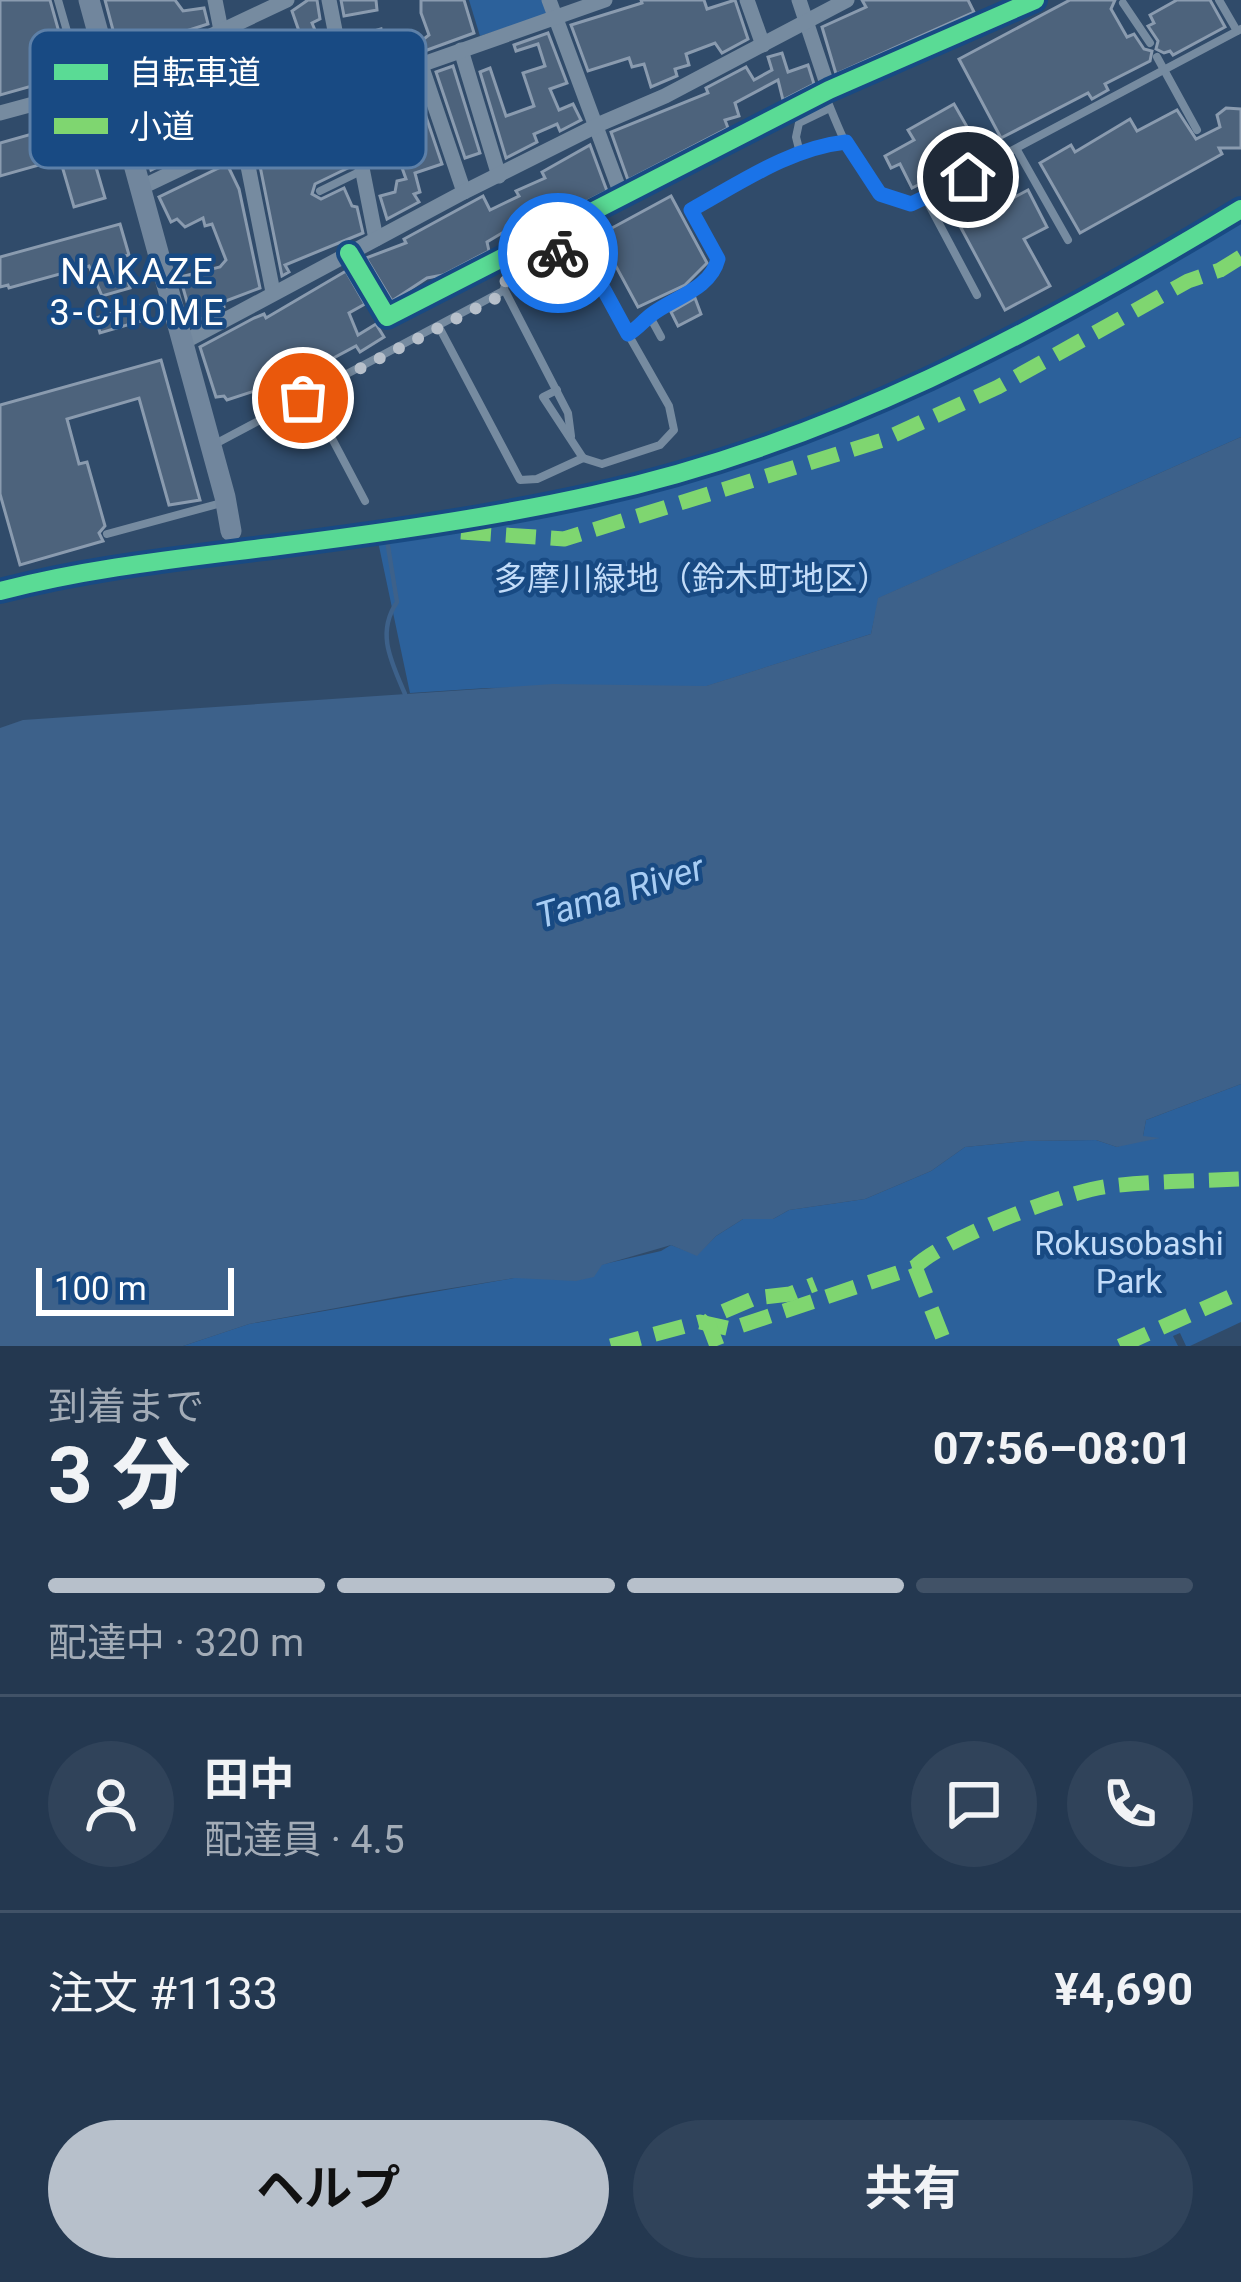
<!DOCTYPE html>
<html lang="ja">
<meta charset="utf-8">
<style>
:root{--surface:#243850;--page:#30435a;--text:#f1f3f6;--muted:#a3acb7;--line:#415267;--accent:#b7c0cb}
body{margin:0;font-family:Roboto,"Noto Sans JP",sans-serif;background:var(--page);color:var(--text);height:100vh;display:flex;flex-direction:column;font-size:45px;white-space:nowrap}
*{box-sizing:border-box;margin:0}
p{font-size:39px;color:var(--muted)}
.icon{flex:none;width:66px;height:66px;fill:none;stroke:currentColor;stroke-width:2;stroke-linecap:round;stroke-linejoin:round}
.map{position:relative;height:1346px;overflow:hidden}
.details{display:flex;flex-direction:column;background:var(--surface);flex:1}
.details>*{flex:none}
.scale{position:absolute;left:36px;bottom:30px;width:198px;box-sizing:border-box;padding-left:12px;border:6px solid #fff;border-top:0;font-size:33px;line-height:42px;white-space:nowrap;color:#fff;-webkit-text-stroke:9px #184a83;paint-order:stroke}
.pin{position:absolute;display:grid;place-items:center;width:102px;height:102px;color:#fff;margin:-51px;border:6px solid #fff;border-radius:50%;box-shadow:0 3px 12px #0007}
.courier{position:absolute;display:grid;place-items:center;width:120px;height:120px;margin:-60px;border:9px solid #1a73e8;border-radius:50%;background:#fff;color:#222;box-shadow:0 3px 15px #0007}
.overview em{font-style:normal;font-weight:700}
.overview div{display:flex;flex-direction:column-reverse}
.overview{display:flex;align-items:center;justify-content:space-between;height:204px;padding:0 48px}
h1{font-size:78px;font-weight:700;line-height:90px}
.bar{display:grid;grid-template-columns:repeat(4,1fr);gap:18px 12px;align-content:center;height:144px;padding:0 48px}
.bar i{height:15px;border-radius:9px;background:var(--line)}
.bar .current{background:var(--accent)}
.bar p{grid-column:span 4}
.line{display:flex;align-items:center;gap:30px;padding:0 48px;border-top:3px solid var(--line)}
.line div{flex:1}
.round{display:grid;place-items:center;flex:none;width:126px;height:126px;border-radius:63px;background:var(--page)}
.action{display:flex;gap:24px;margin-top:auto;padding:24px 48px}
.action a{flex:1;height:138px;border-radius:72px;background:var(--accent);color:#111;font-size:48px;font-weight:700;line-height:138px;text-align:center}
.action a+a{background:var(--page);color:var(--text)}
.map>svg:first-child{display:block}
</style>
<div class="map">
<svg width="1241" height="1346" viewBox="0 0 1241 1346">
<rect width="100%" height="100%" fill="#304b6a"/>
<!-- green -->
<g fill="#2c619b">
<path d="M469 0H544L548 10 545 15 480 36Z"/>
<path d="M1241 203V437L879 598 871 634 707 686 487 688 410 693 376 532 594 495 766 444 925 383Z"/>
<path d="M1241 1084V1322L1190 1346H1186L1180 1333 1173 1336 1178 1346H183L249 1324 514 1278H543L661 1251 671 1245 697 1255 716 1236 743 1219H773L789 1210 865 1199 931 1171 965 1147 1025 1141 1096 1140 1117 1147 1143 1136 1146 1120Z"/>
</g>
<!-- water -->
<path fill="#3d618a" d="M1241 437V1084L1146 1120 1143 1136 1160 1138 1117 1147 1096 1140 1026 1141 965 1147 931 1171 865 1199 789 1210 773 1219H743L716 1236 697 1256 671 1245 602 1265 594 1277 576 1281 514 1278 402 1296 249 1324 183 1346H0V728L23 720 553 684 706 686 871 634 878 598Z"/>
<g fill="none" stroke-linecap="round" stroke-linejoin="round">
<!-- stream -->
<path stroke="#3d618a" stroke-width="4.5" d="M387 540 397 602C376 633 391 661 405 694"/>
</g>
<!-- building -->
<g fill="#4d637c" stroke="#8a9baf" stroke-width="3">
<path d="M0 0H50L64 50 61 63 72 66 81 52 71 75 0 95Z"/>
<path d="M105 0H175L183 11 204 8 208 24 161 39 163 45 122 64Z"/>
<path d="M308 0H317L320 19 312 23 320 42 309 47 315 73 330 69 333 83 271 105 274 111 253 121 235 38 247 35 253 54 300 34 292 11Z"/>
<path d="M341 0H376L377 10 344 16Z"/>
<path d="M421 0H464L474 33 419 53 416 45 429 35 421 13Z"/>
<path d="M641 0H704L707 9 735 0 748 39 722 53 715 43 686 54 689 65 675 69 677 76 651 87 644 64 632 67 629 58 588 71 571 25 642 3Z"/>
<path d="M862 0H968L974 12 836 74 822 27 866 7Z"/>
<path d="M1070 0H1115L1111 9 1127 37 1134 34 1144 49 1152 51 1150 61 1105 84 1108 90 1092 99 1088 93 1001 138 959 59Z"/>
<path d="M1177 0H1210L1225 27 1173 55 1170 51 1164 53 1156 49 1158 41 1148 26 1154 23 1150 15Z"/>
<path d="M381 29 387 64 356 75 350 38Z"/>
<path d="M548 33 567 83 550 89 559 110 573 104 581 120 560 131 557 124 534 134 537 142 506 158 480 72 490 68 506 116 534 106 523 73 545 66 538 44 516 51 514 45Z"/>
<path d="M782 53 788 72 808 65 814 84 783 100 778 80 735 103 739 116 725 120 728 128 628 180 611 132 708 93 706 88 746 67 754 80 772 70 768 57Z"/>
<path d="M215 61 229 132 193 142 194 149 151 170 129 88 167 70Z"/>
<path d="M453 66 480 153 465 158 436 72Z"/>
<path d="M415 84 442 164 415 173 420 192 414 194 419 202 387 219 380 196 395 192 397 181 406 179 396 151 372 154 361 99Z"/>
<path d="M954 104 982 153 912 188 900 164 891 168 885 156 914 140 908 130Z"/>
<path d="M338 108 350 167 315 184 312 194 321 199 344 188 352 206 357 207 363 233 285 265 289 272 282 276 256 146 289 136 288 131Z"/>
<path d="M1226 108 1241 109V148H1219L1222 154 1080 233 1040 163 1071 145 1075 152 1130 119 1137 131 1177 110 1196 139 1220 127 1217 115Z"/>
<path d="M92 117 99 148 91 150 105 198 74 207 60 159 0 176V143Z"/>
<path d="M590 145 607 191 529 230 525 222 502 233 487 242 489 251 443 275 427 278 392 301 366 258 406 243 404 239 483 196 490 210 519 196 516 191 545 178 542 172Z"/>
<path d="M227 164 239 189 260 288 223 302 224 307 193 323 180 277 220 267 226 260 212 224 205 226 203 218 185 227 177 219 171 222 159 197Z"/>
<path d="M1028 190 1047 227 1024 239 1050 286 1005 310 960 226Z"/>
<path d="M671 196 707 263 685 285 638 307 599 235Z"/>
<path d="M120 224 129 255 121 257 130 288 102 296 89 266 9 288 8 285 0 287V257Z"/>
<path d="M346 271 365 304 349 313 358 335 376 324 384 337 360 352 356 346 302 375 304 379 289 387 285 381 227 400 224 396 216 397 200 347 254 318 264 314 266 318Z"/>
<path d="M695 298 701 314 678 326 671 312Z"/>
<path d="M144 304 148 319 100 333 96 318Z"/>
<path d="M161 360 200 500 169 505 139 398 67 419 79 464 87 462 105 526 99 533 103 541 20 565 0 494V405Z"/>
</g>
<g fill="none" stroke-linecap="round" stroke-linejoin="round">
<!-- lane -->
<g stroke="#768ba0" stroke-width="8">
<path d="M58 0 73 52 68 59"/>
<path d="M1219 0 1237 31"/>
<path d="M1123 3 1150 43"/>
<path d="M1157 57 1197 130"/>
<path d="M825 95C843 138 861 194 911 204L1241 29"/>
<path d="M1017 150 1068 240"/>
<path d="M800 153 796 137 799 123 830 108"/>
<path d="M320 191 361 171"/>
<path d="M926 199 977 295"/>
<path d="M649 315 661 337"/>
<path d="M439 327 520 480 537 479 583 458"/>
<path d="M557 390 543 397 583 458 602 464 660 445 674 430 669 406 628 334C637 328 643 321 651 315 674 297 709 290 718 259L691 210C740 183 790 148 846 141"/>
<path d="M309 395 365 501"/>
<path d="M571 436 568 413 504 289 506 280 564 249 585 255 628 334"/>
<path d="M215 444 503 291"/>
<path d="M107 534 225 502"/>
</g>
<!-- street -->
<g stroke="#768ba0" stroke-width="15">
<path d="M215 0 273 292"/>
<path d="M329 0 376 239"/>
<path d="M549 0 621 194"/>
<path d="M747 0 763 45"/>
<path d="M799 0 829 90"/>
<path d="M461 50 499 176"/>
<path d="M421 65 464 192"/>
<path d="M0 113 111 83 287 0"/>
<path d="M140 188 335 95 605 0"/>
<path d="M349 253 387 317 829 90 1035 0"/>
<path d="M182 343 464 192 602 123 665 96 847 0"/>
</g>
<!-- secondary -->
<path stroke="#71869d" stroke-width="21" d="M89 0 225 497 231 531"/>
<!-- quiet -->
<g stroke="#7fd670" stroke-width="15" stroke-dasharray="30 15" stroke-linecap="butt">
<path d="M461 532 564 539 883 440 998 387 1188 281 1220 270 1241 257"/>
<path d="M915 1267 946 1346"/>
<path d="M611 1346 700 1322 731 1329 915 1267C944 1238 1069 1190 1111 1186 1154 1181 1198 1181 1241 1179"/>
<path d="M717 1346 708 1322 713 1316 755 1298 790 1294 815 1284"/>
<path d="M1120 1346 1241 1292"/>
</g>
<!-- cycleway casing -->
<g stroke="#184a83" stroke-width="26">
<g id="cycleway">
<path d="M349 253 387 317 829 90 1035 0"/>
<path d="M0 591C92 567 185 558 279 546 383 533 490 518 593 495 826 445 1039 331 1241 209"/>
</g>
</g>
<!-- cycleway -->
<use href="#cycleway" stroke="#5adb95" stroke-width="18"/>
</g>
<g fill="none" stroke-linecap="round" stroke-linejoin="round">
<!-- done -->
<path stroke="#b7c0cb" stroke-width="12" stroke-dasharray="0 21.6" d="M303 398 500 296 506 280 558 253"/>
<!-- route -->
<path stroke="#1a73e8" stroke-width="15" d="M558 253 564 249 585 255 628 334C637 329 643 321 651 315 674 297 710 290 718 259L691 210C740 183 790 148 846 142L880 194 911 204 968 177"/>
</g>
<g text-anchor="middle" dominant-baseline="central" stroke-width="9" stroke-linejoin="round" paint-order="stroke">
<!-- park labels -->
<g font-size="33" fill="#c2dcf9" stroke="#184a83">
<text x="692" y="578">多摩川緑地（鈴木町地区）</text>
<text x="1129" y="1243">Rokusobashi<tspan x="1129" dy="38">Park</tspan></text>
</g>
<!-- neighbourhood labels -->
<g font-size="36" letter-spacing="3" fill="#fff" stroke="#184a83">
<text x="138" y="272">NAKAZE<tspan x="138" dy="41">3-CHOME</tspan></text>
</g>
<!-- water labels -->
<g font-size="36" font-style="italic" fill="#a8cdf4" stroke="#184a83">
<text transform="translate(620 892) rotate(-17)">Tama River</text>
</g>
</g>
<!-- legend -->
<rect x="30" y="30" width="396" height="138" rx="18" fill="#184a83" stroke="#5d80a8" stroke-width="3"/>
<rect x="54" y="64" width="54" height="16" fill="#5adb95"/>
<rect x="54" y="118" width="54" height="16" fill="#7fd670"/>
<g font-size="33" fill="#fff">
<text x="129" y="84">自転車道</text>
<text x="129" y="138">小道</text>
</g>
</svg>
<div class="scale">100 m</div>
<div class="pin" style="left:303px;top:398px;background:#ea580c"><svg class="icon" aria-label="bag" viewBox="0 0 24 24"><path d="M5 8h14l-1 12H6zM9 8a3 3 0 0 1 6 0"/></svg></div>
<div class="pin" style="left:968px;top:177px;background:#1f2937"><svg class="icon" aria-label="home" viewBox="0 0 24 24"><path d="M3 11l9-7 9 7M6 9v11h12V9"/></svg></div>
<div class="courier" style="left:558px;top:253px"><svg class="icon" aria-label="bike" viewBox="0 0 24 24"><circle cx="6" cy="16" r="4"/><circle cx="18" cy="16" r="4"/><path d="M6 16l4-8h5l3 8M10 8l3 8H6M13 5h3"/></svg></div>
</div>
<section class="details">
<div class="overview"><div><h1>3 分</h1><p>到着まで</p></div><em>07:56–08:01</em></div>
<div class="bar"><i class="current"></i><i class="current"></i><i class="current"></i><i></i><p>配達中 · 320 m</p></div>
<div class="line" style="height:216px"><a class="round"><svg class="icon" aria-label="person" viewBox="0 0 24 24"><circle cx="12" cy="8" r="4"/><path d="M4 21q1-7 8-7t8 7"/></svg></a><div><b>田中</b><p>配達員 · 4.5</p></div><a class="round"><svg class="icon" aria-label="chat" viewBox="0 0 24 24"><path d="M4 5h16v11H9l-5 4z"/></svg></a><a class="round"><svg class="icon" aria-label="phone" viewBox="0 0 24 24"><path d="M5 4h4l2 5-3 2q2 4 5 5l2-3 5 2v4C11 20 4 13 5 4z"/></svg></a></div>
<div class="line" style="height:156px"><div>注文 #1133</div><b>¥4,690</b></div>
<div class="action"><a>ヘルプ</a><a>共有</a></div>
</section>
